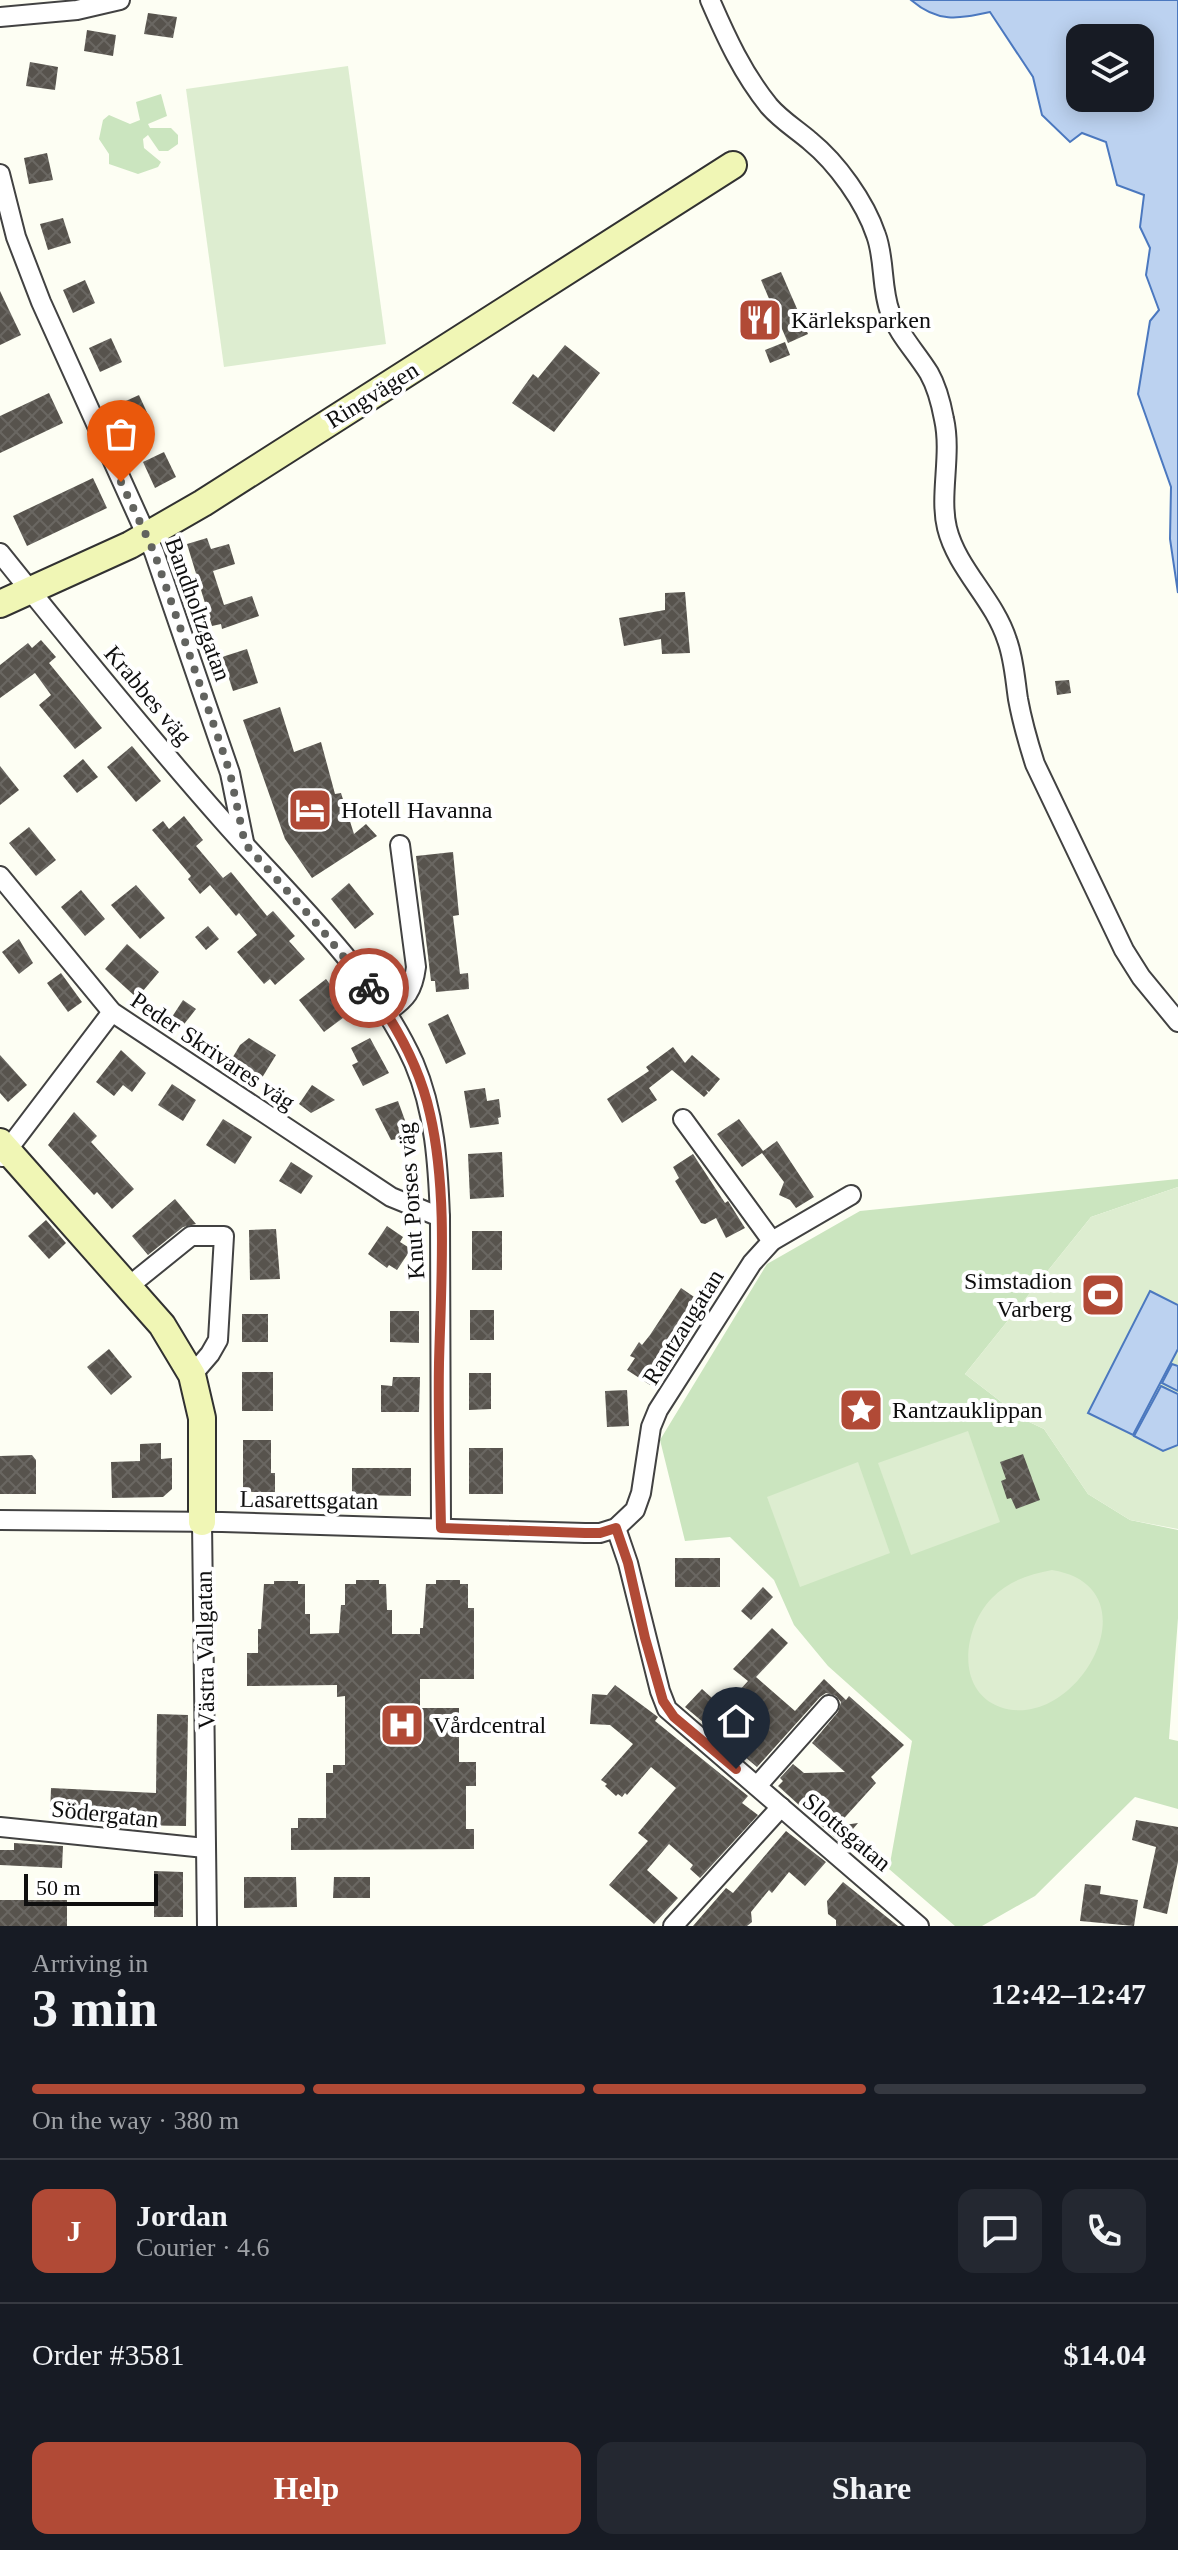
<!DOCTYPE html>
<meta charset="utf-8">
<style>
:root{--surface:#171b24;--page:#242831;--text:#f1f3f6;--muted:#9ea1a6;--line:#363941;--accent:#b14a36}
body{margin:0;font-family:Georgia,serif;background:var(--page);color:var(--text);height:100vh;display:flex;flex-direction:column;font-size:30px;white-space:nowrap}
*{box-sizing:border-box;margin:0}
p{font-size:26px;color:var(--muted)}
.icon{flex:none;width:44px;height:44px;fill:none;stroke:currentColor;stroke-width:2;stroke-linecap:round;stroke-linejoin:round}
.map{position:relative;height:1926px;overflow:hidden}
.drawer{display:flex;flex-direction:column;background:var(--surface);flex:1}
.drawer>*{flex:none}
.fabs{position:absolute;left:1066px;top:24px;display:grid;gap:16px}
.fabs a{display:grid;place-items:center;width:88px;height:88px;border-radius:16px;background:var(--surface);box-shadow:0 4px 20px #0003;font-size:40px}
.scale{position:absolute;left:24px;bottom:20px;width:134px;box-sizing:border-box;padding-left:8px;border:4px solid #0f0f0f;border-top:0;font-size:22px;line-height:28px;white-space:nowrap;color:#0f0f0f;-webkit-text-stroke:6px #fff;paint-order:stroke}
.pin{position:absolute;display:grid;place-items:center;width:68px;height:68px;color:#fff;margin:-82px -34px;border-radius:50% 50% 50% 0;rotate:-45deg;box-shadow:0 0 8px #0007}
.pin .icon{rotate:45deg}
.courier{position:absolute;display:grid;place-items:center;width:80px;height:80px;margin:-40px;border:6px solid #b14a36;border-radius:50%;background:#fff;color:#222;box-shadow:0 2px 10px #0007}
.headline em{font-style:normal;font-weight:700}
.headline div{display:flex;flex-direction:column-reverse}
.headline{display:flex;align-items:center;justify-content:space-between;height:136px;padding:0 32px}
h1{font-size:52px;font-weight:700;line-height:60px}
.bar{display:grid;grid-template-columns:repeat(4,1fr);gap:12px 8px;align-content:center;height:96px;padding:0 32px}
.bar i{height:10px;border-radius:6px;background:var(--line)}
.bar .on{background:var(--accent)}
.bar p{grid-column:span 4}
.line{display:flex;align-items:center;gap:20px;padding:0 32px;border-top:2px solid var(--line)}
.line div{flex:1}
.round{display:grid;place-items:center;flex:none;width:84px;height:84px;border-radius:16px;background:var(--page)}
.button{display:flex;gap:16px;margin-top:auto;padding:16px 32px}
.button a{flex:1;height:92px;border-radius:16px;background:var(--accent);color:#fff;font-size:32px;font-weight:700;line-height:92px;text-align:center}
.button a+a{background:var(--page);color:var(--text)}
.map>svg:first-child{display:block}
</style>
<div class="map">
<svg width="1178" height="1926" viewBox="0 0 1178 1926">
<defs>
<pattern id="building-cross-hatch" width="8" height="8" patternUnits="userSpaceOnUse" patternTransform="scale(2)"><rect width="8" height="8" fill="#57534d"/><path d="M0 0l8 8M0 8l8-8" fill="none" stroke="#6a6762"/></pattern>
</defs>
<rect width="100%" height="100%" fill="#fdfef3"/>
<!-- park -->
<g fill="#cbe5bf">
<path d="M161 94 167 116 148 124 150 128H171L178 135V144L168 151H159L148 135 143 139 144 148 161 162 158 167 138 174 109 164V154L99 139 103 120 109 115 130 124 140 120 136 102Z"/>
<path d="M1178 1179V1187L1091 1217 965 1374 1025 1420 1044 1429 1088 1494 1130 1520 1178 1530V1618L1169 1739 1178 1741V1809L1135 1797 1035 1896 982 1926H955L889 1869 912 1741 828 1666 794 1625 774 1580 730 1537 685 1541 660 1440 767 1264 860 1211Z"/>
</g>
<!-- pitch -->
<g fill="#ddedd0">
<path d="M348 66 386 344 224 367 186 89Z"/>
<path d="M1178 1187V1529L1130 1520 1088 1494 1044 1429 1025 1420 965 1374 1091 1217Z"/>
<path d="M968 1431 1000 1522 911 1555 878 1463Z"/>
<path d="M858 1462 890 1553 800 1587 767 1497Z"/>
<path d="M1052 1570C1158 1587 1077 1734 1000 1707 954 1690 964 1626 992 1598 1008 1581 1030 1574 1052 1570Z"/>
</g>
<!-- water -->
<g fill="#bcd2f0" stroke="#4b78bf" stroke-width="2" fill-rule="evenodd">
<path d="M911 0H1178V593L1170 539 1171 487 1138 394 1150 321 1159 310 1146 275 1150 248 1140 227 1144 195 1117 185 1106 142 1082 133 1070 142 1042 115 1033 77 990 12C957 19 938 23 911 0ZM1080 38H1140V98H1080Z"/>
<path d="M1150 1291 1178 1305V1349L1133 1435 1088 1413Z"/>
<path d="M1172 1364 1178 1366V1391L1162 1383Z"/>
<path d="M1161 1386 1178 1394V1445L1163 1451 1134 1436Z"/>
</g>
<!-- building -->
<g fill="url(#building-cross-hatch)">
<path d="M148 13 177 17 173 38 144 34Z"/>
<path d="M87 30 116 35 113 56 84 51Z"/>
<path d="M30 62 58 67 55 90 26 86Z"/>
<path d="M47 153 53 180 29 184 24 158Z"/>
<path d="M63 218 71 243 48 250 40 224Z"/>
<path d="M781 272 808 334 788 343 761 280Z"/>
<path d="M85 280 95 303 73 313 63 290Z"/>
<path d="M0 291 21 335 0 345Z"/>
<path d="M111 338 122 362 100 372 89 348Z"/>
<path d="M785 342 790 355 770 363 765 350Z"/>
<path d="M565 345 600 373 554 432 512 403 533 374 538 378Z"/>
<path d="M49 393 63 423 0 453V416Z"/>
<path d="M139 395 150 419 128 429 117 405Z"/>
<path d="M164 452 176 477 155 488 143 462Z"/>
<path d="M93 478 107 508 27 546 13 516Z"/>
<path d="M207 538 211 549 229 544 235 564 213 571 224 605 252 596 259 616 222 629 221 624 212 626 187 544Z"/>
<path d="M685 592 690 653 662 654 661 639 624 646 619 618 665 610V593Z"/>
<path d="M41 640 56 657 49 663 102 728 75 749 39 705 51 695 35 673 0 698V665L28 643 32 648Z"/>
<path d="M247 649 258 683 233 691 222 657Z"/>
<path d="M1069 680 1071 693 1057 695 1055 681Z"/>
<path d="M280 707 294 752 321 742 335 794 341 793 354 834 366 824 377 836 312 878 285 839 243 720Z"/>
<path d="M132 746 161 781 136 802 107 767Z"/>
<path d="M83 759 98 777 77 793 63 776Z"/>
<path d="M0 766 19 790 0 805Z"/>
<path d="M184 816 203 840 196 846 223 878 231 872 267 916 273 911 295 936 289 941 305 959 275 985 270 979 264 984 237 952 257 935 239 913 236 916 210 885 200 894 188 879 191 876 152 830 163 821 169 829Z"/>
<path d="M29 827 56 860 36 876 9 843Z"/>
<path d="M453 852 459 915 453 916 460 974 468 973 469 989 436 992 435 981H431L416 856Z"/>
<path d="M349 883 374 914 355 929 331 899Z"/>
<path d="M136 885 165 918 140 939 111 905Z"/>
<path d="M81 890 105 919 85 936 61 907Z"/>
<path d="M208 926 219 939 206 950 195 937Z"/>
<path d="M19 939 33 963 19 974 2 952Z"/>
<path d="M127 944 159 972 137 998 105 969Z"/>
<path d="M61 973 82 1002 68 1012 47 983Z"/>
<path d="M326 979 351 1012 324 1032 299 1000Z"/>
<path d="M183 1000 196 1009 181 1028 170 1020Z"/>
<path d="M448 1014 466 1054 446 1064 428 1024Z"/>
<path d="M249 1038 276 1055 260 1081 230 1062 240 1045Z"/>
<path d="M370 1038 389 1073 363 1086 352 1065 358 1062 351 1048Z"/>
<path d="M673 1047 685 1063 692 1055 720 1079 709 1092 706 1090 708 1093 704 1097 672 1070 649 1088 657 1100 622 1123 607 1099 649 1071 646 1067Z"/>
<path d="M121 1050 146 1073 132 1092 123 1085 114 1096 96 1082Z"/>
<path d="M0 1055 27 1085 8 1102 0 1093Z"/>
<path d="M172 1084 196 1100 183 1121 158 1105Z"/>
<path d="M312 1085 335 1100 311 1113 299 1104Z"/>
<path d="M485 1088 487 1101 499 1099 501 1117 498 1118 499 1124 470 1128 464 1091Z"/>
<path d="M398 1101 411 1137 391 1140 375 1109Z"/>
<path d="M74 1112 97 1136 91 1142 134 1189 112 1209 97 1192 94 1195 48 1145Z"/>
<path d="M223 1119 252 1137 235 1164 206 1145Z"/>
<path d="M739 1119 763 1151 777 1141 814 1197 796 1208 790 1200 779 1195 784 1182 762 1153 742 1167 717 1134Z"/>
<path d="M502 1152 504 1197 470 1199 468 1154Z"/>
<path d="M693 1154 725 1203 728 1201 745 1228 726 1238 716 1218 705 1224 701 1223 675 1181 679 1178 673 1167Z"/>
<path d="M291 1162 313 1176 301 1194 279 1181Z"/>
<path d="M175 1199 196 1224 183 1227 148 1255 132 1236Z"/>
<path d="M46 1220 66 1243 49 1259 28 1236Z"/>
<path d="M387 1226 403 1237 400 1242 411 1249 397 1270 389 1265 387 1268 368 1254Z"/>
<path d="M276 1229 280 1279 250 1280 249 1230Z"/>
<rect x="472" y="1231" width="30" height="39"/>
<path d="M681 1288 703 1303 650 1385 627 1370 635 1358 630 1356 639 1342 642 1345 650 1335Z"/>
<rect x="470" y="1310" width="24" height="30"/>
<path d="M390 1311H419V1343L390 1342Z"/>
<rect x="242" y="1314" width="26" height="28"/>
<path d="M109 1349 132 1377 111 1395 87 1367Z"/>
<rect x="242" y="1372" width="31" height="39"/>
<path d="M469 1373H491V1409L469 1410Z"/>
<path d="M393 1377H420L419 1412H381V1385L392 1386Z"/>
<path d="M627 1390 629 1426 607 1427 605 1391Z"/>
<path d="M243 1440H271V1473H275V1492H243Z"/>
<path d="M161 1443V1459L172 1458V1489L163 1497 112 1498 111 1462 140 1461V1444Z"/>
<rect x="469" y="1448" width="34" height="46"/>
<path d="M1023 1454 1040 1500 1016 1509 1011 1498 1007 1499 1001 1481 1006 1479 1000 1462Z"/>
<path d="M32 1455 36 1460V1494H0V1456Z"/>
<path d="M352 1468H411V1496L352 1495Z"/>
<rect x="675" y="1558" width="45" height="29"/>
<path d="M356 1580H379V1584H386L387 1610H392V1634H420V1628H423L426 1584H436V1580H460V1584H468V1608H474V1679H420V1708H459V1762H476V1786H466V1829H474V1849L291 1850V1828H298V1818H326V1773H333V1765H345V1696L337 1697V1685L247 1686V1653H258V1629H261L264 1584H274V1581H298V1584H305V1614H310V1634L339 1633 341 1605H345V1584H356Z"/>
<path d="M763 1587 773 1597 751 1620 741 1611Z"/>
<path d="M772 1628 788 1643 756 1677 795 1711 824 1679 846 1700 849 1696 904 1745 871 1777 876 1783 837 1826 858 1823 841 1843 778 1786 783 1781 780 1778 793 1764 804 1773 845 1772 812 1743 838 1712 841 1702 836 1696 826 1693 820 1697 757 1767 685 1707 702 1689 712 1698 720 1696 729 1702 748 1681 733 1669Z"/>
<path d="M615 1685 658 1717 655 1721 748 1796 742 1803 758 1815 700 1878 690 1869 693 1865 669 1844 647 1870 678 1898 654 1924 609 1885 648 1841 638 1833 676 1788 651 1767 627 1795 625 1793 622 1797 618 1794 616 1796 605 1786 607 1784 601 1780 633 1744 610 1725 590 1724 592 1694 607 1695Z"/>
<path d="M157 1714 188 1715 186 1826 128 1825V1820L50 1817 51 1788 156 1793Z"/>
<path d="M1136 1820 1178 1827V1862L1167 1914 1143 1908 1156 1847 1132 1840Z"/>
<path d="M786 1831 826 1862 805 1886 789 1872 772 1893 769 1890 751 1912 752 1922 747 1926H693L726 1888 733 1893Z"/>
<path d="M14 1843 63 1846 62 1868 0 1865V1850H14Z"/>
<path d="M154 1871 183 1872V1917H154Z"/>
<path d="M244 1877H296L297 1907 244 1908Z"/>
<path d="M334 1877H370V1898H333Z"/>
<path d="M843 1882 898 1926H836V1920L828 1914 827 1901Z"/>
<path d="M1085 1884 1101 1886 1100 1894 1138 1900 1134 1926 1080 1921Z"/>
<rect x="0" y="1900" width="67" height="26"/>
</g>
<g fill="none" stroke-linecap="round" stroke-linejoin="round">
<!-- street casing -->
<g stroke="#424242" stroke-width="22">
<g id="street">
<path d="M710 0C726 37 743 74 769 106 781 120 796 129 810 141 837 163 865 202 876 235 885 259 881 288 890 312 899 335 916 352 929 373 937 387 941 403 944 419 952 455 939 495 947 528 957 569 994 599 1007 640 1014 659 1015 679 1018 699 1022 721 1028 742 1035 764L1124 950 1141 977 1178 1022"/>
<path d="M0 17 77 10 120 0"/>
<path d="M0 174 16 237 41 302 154 552 230 773 244 842"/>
<path d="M0 553C73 644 147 735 224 822 291 898 372 970 414 1063 435 1112 438 1165 440 1217L441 1528"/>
<path d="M0 876 112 1012 391 1197 440 1217"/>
<path d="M387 1012C406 999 413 991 416 967L400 845"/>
<path d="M683 1119 772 1241"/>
<path d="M2 1157 112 1012"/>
<path d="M129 1286 191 1236H224L218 1340 210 1354 192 1375"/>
<path d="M0 1520 222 1522 585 1533H600L616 1528 635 1510 641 1493 651 1427 658 1410 752 1263 772 1241 851 1195"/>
<path d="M202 1522 207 1926"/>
<path d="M616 1528 628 1563 660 1691 667 1709 919 1926"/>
<path d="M757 1786 829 1705"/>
<path d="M0 1827 205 1848"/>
<path d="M673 1926 781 1807"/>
</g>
</g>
<!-- secondary casing -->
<g stroke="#313131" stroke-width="30">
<g id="secondary">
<path d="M0 604 130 545 203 503 733 165"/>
<path d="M0 1142 162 1325 192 1375 202 1418V1522"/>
</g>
</g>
<!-- street -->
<use href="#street" stroke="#fff" stroke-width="18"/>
<!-- secondary -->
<use href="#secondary" stroke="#f0f6b5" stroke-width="26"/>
</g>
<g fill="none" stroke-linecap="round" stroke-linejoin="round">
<!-- done -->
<path stroke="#62635f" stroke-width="8" stroke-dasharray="0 14.4" d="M121 482 154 552 220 743 230 773 245 844 317 924 369 988"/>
<!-- route -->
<path stroke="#b14a36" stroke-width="10" d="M369 988C397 1026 420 1068 430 1114 448 1192 441 1283 439 1363 438 1418 440 1473 441 1528L585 1533H600L616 1528 628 1563 645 1638 663 1701 674 1717 736 1769"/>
</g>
<!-- icons -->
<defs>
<g id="restaurant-square" transform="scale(2.3)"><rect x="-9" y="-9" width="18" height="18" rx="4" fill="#b14a36" stroke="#fff"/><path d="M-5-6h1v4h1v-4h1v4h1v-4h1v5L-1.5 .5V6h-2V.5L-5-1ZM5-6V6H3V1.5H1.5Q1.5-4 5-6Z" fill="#fff"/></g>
<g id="hotel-square" transform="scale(2.3)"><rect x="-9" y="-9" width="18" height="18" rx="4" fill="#b14a36" stroke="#fff"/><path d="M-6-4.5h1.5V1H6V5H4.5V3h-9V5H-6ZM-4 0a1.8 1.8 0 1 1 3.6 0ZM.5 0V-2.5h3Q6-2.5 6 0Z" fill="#fff"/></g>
<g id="stadium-square" transform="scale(2.3)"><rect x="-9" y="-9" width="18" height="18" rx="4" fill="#b14a36" stroke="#fff"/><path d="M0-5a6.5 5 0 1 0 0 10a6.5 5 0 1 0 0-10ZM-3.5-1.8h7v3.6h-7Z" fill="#fff"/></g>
<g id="sight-square" transform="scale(2.3)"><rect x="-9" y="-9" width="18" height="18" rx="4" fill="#b14a36" stroke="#fff"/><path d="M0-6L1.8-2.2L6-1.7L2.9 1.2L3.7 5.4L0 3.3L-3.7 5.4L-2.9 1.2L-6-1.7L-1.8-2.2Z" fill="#fff"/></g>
<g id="hospital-square" transform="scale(2.3)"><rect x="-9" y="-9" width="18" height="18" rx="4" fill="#b14a36" stroke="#fff"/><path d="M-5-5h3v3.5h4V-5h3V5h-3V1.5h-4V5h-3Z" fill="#fff"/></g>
</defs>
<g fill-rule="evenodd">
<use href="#restaurant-square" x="760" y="320"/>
<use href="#hotel-square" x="310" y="810"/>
<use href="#stadium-square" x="1103" y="1295"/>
<use href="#sight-square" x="861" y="1410"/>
<use href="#hospital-square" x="402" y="1725"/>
</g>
<g text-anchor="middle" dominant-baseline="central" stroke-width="8" stroke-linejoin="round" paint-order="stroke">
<!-- poi labels -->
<g font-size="24" fill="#0f0f0f" stroke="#fff" text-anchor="start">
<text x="791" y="320">Kärleksparken</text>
<text x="341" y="810">Hotell Havanna</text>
<text x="1072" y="1281" text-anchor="end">Simstadion<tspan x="1072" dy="28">Varberg</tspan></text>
<text x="892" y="1410">Rantzauklippan</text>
<text x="433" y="1725">Vårdcentral</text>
</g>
<!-- street labels -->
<g font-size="24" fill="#0f0f0f" stroke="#fff">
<text transform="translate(372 395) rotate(-32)">Ringvägen</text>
<text transform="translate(198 609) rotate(70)">Bandholtzgatan</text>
<text transform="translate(148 695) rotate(50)">Krabbes väg</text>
<text transform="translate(213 1051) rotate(34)">Peder Skrivares väg</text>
<text transform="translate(411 1201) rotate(-94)">Knut Porses väg</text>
<text transform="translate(683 1327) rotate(-58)">Rantzaugatan</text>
<text transform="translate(309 1500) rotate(1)">Lasarettsgatan</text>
<text transform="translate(205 1650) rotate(-91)">Västra Vallgatan</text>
<text transform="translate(105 1814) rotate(6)">Södergatan</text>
<text transform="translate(847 1832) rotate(40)">Slottsgatan</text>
</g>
</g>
</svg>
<div class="fabs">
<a><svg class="icon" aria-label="layers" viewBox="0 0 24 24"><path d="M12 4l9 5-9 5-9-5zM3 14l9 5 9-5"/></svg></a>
</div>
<div class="scale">50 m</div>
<div class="pin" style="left:121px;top:482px;background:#ea580c"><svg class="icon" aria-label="bag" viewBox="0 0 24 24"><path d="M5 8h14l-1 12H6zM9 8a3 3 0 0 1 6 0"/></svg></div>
<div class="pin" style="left:736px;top:1769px;background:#1f2937"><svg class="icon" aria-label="home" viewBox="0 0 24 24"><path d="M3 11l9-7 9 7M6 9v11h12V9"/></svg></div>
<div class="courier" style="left:369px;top:988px"><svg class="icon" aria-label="bike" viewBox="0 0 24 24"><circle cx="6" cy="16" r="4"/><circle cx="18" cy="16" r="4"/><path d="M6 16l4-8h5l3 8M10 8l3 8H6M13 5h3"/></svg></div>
</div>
<section class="drawer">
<div class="headline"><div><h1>3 min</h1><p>Arriving in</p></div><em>12:42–12:47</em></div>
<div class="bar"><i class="on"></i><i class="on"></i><i class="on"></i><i></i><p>On the way · 380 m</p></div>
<div class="line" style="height:144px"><b class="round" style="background:var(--accent);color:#fff">J</b><div><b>Jordan</b><p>Courier · 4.6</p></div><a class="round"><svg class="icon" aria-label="chat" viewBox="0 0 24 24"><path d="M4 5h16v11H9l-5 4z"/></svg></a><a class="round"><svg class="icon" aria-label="phone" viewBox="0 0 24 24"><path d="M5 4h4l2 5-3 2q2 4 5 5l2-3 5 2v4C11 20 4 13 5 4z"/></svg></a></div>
<div class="line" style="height:104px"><div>Order #3581</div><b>$14.04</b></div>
<div class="button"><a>Help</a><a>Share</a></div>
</section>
